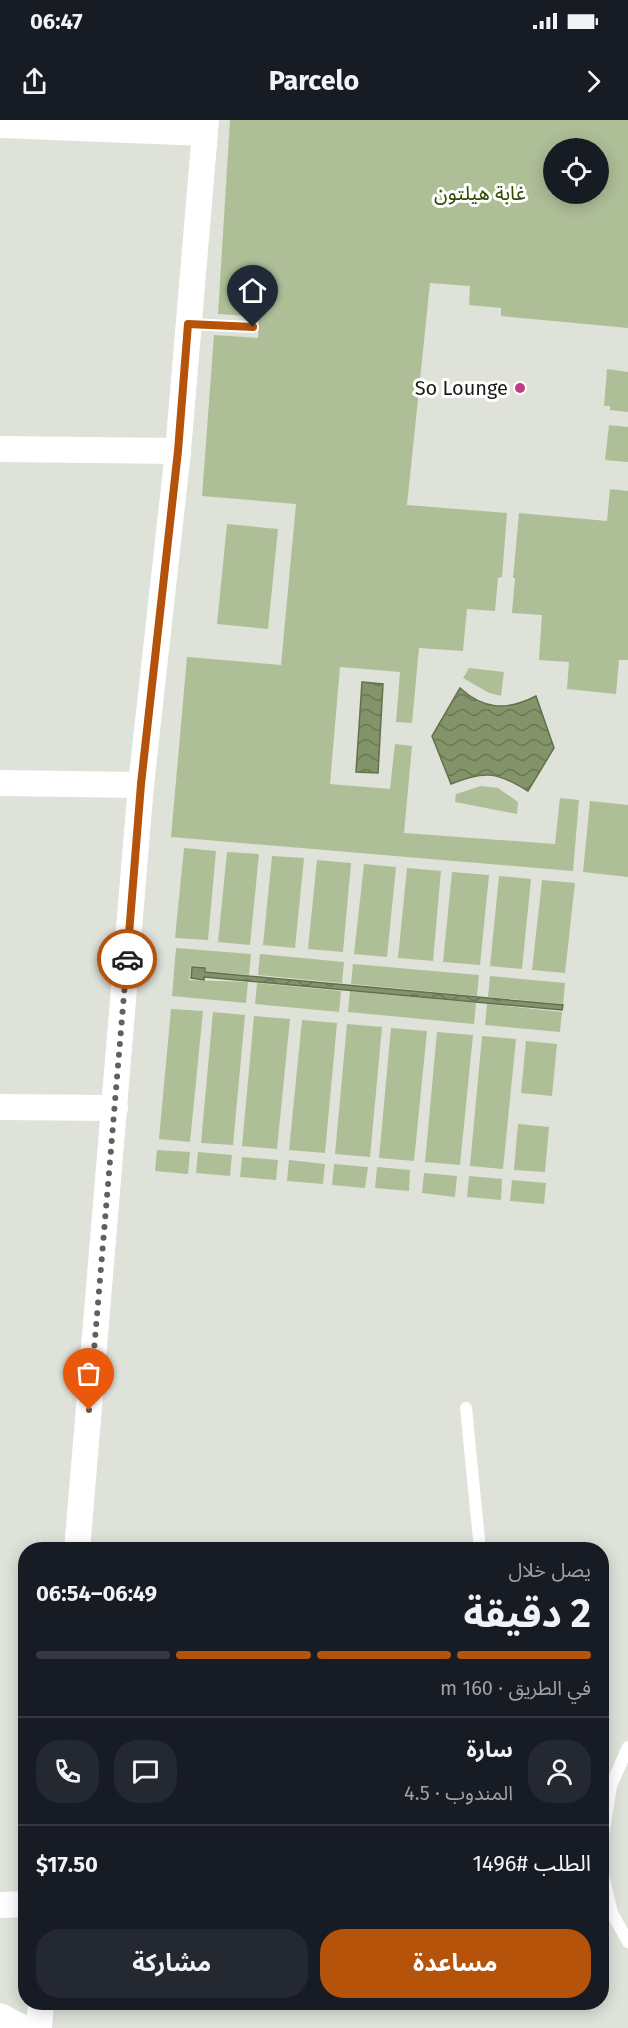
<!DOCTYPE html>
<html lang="ar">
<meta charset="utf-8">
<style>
:root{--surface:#171b24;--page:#242831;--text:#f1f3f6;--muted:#9ea1a6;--line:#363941;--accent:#b45309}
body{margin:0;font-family:"Fira Sans","Noto Sans Arabic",sans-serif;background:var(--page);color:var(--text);direction:rtl;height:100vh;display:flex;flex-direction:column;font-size:22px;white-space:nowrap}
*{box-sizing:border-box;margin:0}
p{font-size:20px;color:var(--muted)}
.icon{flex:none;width:33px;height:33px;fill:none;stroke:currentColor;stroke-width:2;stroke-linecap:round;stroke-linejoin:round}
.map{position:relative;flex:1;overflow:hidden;direction:ltr}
.drawer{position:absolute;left:18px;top:1422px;width:591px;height:468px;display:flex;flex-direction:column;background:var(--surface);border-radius:24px;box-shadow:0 3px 15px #0003;direction:rtl}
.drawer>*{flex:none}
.buttons{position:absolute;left:543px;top:18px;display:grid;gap:12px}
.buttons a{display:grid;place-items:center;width:66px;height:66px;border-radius:50%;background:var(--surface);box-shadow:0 3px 15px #0003;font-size:30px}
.pin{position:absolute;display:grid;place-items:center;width:51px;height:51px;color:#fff;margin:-62px -26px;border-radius:50% 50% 50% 0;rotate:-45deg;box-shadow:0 0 6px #0007}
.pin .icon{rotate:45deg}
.courier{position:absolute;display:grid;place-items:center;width:60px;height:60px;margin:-30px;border:4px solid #b45309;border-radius:50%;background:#fff;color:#222;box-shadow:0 2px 8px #0007}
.summary em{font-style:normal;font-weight:700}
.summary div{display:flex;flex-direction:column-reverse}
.summary{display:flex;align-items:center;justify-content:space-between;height:102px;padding:0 18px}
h1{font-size:39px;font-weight:700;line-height:45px}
.bar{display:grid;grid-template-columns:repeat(4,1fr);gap:9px 6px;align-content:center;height:72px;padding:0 18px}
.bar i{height:8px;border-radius:4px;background:var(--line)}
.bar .active{background:var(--accent)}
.bar p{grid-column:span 4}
.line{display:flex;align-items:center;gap:15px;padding:0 18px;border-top:2px solid var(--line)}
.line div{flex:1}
.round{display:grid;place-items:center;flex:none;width:63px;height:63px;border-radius:24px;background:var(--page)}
.cta{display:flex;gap:12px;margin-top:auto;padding:12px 18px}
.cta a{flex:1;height:69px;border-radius:24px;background:var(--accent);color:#fff;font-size:24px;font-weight:700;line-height:69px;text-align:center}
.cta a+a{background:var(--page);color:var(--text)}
.status{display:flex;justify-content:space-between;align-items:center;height:42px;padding:0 30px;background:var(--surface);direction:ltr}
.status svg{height:16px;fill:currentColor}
header{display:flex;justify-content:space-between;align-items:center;height:78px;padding:0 18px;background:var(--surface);font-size:27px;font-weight:700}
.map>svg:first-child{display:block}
</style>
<div class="status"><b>06:47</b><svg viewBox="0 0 49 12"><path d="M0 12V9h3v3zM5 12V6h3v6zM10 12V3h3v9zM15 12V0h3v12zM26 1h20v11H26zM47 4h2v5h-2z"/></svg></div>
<header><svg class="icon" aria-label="forward" viewBox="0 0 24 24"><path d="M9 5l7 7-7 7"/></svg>Parcelo<svg class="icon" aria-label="share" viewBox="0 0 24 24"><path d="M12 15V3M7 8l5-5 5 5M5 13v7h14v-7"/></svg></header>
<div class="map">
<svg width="628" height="1908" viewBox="0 0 628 1908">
<defs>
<pattern id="water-waves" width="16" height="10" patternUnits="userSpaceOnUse" patternTransform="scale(1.5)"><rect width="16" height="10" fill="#829468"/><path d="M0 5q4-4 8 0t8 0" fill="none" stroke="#6a7855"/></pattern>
</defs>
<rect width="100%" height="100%" fill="#dee2d9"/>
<!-- green -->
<g fill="#aebf97" fill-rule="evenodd">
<path d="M230 0H628V208L501 196V188L469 185 470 166 430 163 407 385 507 393 502 457 498 458 495 491 467 489 463 531 419 528 412 603 396 602 400 552 340 547 330 664 390 669 395 624 412 626 404 713 555 724 560 678 579 680 573 751 171 717 187 537 281 545 296 384 202 376 214 215 258 218 259 197 218 194ZM554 28H598V74H554Z"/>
<path d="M607 249 628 252V292L610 290V286H604Z"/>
<path d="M609 305 628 307V342L605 340Z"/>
<path d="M610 369 628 371V540H619L616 574 567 569 569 542 539 540 542 495 512 493 515 458H513L519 393 607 401Z"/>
<path d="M227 404 278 409 268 509 217 504Z"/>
<path d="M469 548 504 552 501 576 489 573 463 558Z"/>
<path d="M481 666 498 668 518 682 517 694 455 682 456 674Z"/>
<path d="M590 681 628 685V757L583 752Z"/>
<path d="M184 728 216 731 208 820 175 818Z"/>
<path d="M227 732 259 734 250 825 218 822Z"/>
<path d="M272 736 304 738 295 828 263 825Z"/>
<path d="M317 740 351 743 343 832 308 829Z"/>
<path d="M364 744 396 747 387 837 354 834Z"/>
<path d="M407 748 441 751 433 841 398 838Z"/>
<path d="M452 752 489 755 480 845 443 842Z"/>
<path d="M499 756 531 759 522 849 490 846Z"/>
<path d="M542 760 575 763 565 853 532 850Z"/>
<path d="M176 828 251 834 249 855 206 851V847L191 846 189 860 248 862 246 883 172 876Z"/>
<path d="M260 834 344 842 342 863 258 855Z"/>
<path d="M353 844 479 855 477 876 351 864Z"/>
<path d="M490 856 565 863 563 884 488 877Z"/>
<path d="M257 863 341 871 339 892 255 884Z"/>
<path d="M350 871 476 883 474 904 348 892Z"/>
<path d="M487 884 562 892 560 912 485 905Z"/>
<path d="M171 889 203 891 190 1022 159 1019Z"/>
<path d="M213 892 245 895 233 1025 201 1023Z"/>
<path d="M254 896 290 899 277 1029 242 1026Z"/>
<path d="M302 900 337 903 325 1033 289 1030Z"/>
<path d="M347 904 382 907 370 1037 335 1034Z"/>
<path d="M391 908 427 911 414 1041 379 1038Z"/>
<path d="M437 912 473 915 460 1045 425 1042Z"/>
<path d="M482 916 516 919 503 1049 470 1046Z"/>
<path d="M526 921 557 924 552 976 521 973Z"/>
<path d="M518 1004 549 1007 545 1052 514 1050Z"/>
<path d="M157 1030 190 1032 188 1054 155 1051Z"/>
<path d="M198 1032 232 1035 230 1056 196 1053Z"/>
<path d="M242 1037 278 1040 276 1060 240 1057Z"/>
<path d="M289 1040 325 1044 323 1064 287 1061Z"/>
<path d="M334 1044 368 1047 365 1068 332 1065Z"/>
<path d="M377 1047 410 1050 409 1071 375 1068Z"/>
<path d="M424 1053 457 1056 455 1077 422 1073Z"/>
<path d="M469 1056 502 1059 501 1080 467 1077Z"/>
<path d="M512 1060 546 1063 544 1084 510 1081Z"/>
</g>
<!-- water -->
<g fill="url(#water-waves)" stroke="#637050" stroke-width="1.5">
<path d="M362 562 383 564 378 653 356 652Z"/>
<path d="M460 568C484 590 507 591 536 576L554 628 528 671C497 652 485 650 451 664L432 616Z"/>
<path d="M192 847 205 848V852L563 885 562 890 204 857V860L191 858Z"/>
</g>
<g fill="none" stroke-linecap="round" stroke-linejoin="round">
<!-- lane -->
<g stroke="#fff" stroke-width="12">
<path d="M188 204 253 207"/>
<path d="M466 1288 480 1430"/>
<path d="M602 1721 611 1666 628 1627"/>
<path d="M602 1751 612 1793 628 1822"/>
</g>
<!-- street -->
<g stroke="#fff" stroke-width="26">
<path d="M0 5 205 13"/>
<path d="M0 329 178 331"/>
<path d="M0 663 141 665"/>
<path d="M0 987 115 988"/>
<path d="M77 1430 141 665 178 331 206 0"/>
<path d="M0 1785 26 1784"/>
<path d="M0 1896 23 1908"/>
<path d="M39 1908 41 1882"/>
</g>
</g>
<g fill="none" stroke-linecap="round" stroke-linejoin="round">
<!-- done -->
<path stroke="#5f615c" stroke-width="6" stroke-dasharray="0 10.8" d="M89 1290 127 839"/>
<!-- route -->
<path stroke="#b45309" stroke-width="8" d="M127 839 141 664 178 331 188 204 253 207"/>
</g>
<!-- markers -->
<circle fill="#bd3b84" stroke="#fff" stroke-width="2" cx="520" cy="268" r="6"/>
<g text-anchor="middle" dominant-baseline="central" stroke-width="6" stroke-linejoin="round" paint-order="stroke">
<!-- park labels -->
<g font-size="20" fill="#344a01" stroke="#fff">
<text x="480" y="73">غابة هيلتون</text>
</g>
<!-- poi labels -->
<g font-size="20" fill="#1a1b18" stroke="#fff" text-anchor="end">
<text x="508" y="268">So Lounge</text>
</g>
</g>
</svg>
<div class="buttons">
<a><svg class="icon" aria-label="locate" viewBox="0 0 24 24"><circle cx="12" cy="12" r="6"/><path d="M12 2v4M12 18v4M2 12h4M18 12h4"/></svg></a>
</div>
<div class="pin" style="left:89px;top:1290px;background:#ea580c"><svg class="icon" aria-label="bag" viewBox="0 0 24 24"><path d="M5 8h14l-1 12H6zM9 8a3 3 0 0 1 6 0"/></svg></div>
<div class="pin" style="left:253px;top:207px;background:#1f2937"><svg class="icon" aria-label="home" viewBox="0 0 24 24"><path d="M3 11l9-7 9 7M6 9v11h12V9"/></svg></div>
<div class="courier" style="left:127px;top:839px"><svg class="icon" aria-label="car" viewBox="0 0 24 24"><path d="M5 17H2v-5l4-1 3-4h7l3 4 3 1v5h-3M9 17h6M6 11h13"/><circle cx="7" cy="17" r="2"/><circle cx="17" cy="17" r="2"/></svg></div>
<section class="drawer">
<div class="summary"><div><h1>2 دقيقة</h1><p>يصل خلال</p></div><em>06:49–06:54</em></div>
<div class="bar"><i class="active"></i><i class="active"></i><i class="active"></i><i></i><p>في الطريق · 160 m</p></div>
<div class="line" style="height:108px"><a class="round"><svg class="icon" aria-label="person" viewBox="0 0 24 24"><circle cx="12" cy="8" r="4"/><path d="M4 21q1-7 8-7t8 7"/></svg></a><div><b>سارة</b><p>المندوب · 4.5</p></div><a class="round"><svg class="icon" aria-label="chat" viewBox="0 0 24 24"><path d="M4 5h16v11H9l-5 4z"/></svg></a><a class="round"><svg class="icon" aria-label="phone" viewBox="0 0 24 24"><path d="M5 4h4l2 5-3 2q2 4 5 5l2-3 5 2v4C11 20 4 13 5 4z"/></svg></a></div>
<div class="line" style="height:78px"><div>الطلب #1496</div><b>$17.50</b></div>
<div class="cta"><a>مساعدة</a><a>مشاركة</a></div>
</section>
</div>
